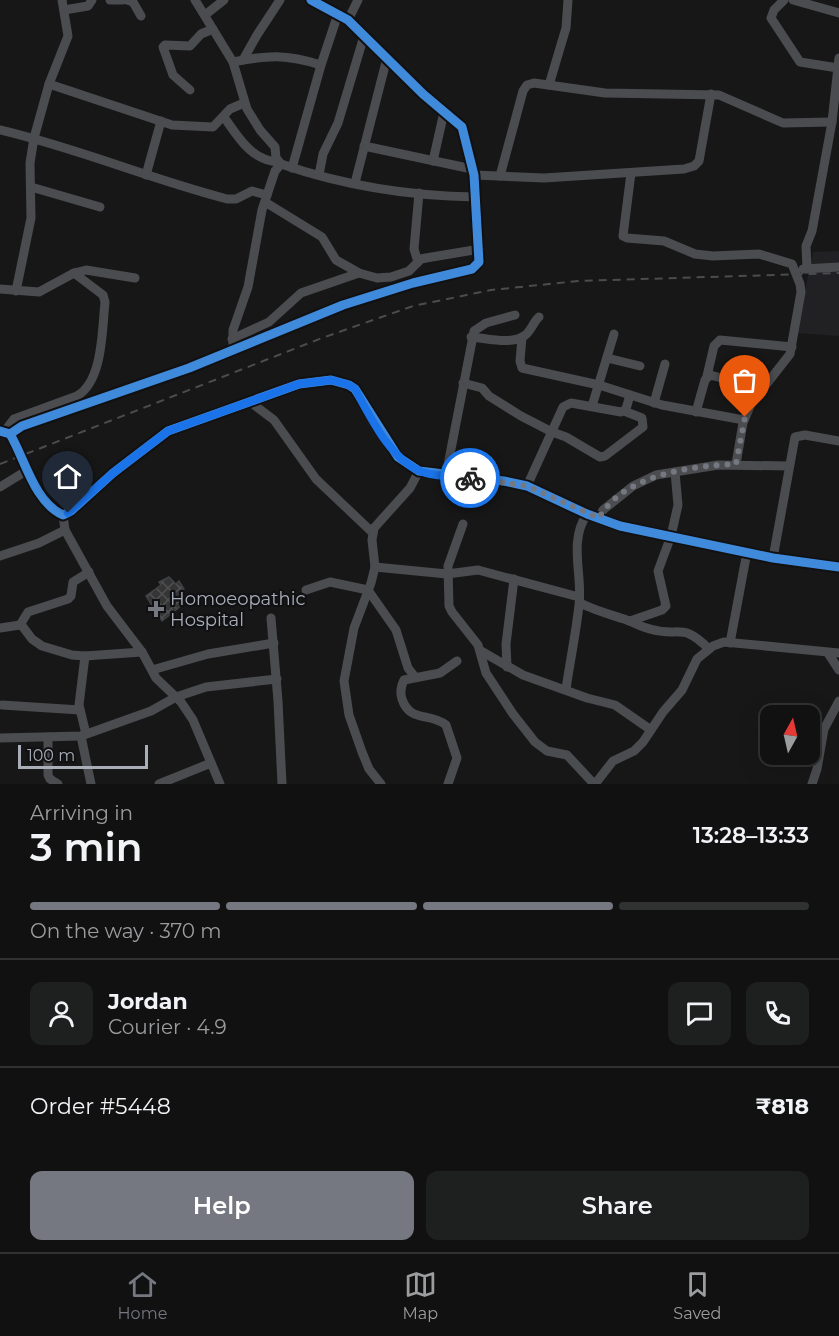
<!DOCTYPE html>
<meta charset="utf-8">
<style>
:root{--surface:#111;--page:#1e1f1f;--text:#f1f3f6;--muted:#9c9d9f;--line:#303131;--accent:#757880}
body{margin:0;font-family:Montserrat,sans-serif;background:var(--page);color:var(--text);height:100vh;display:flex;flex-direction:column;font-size:22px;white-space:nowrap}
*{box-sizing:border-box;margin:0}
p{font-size:20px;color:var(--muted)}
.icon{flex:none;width:33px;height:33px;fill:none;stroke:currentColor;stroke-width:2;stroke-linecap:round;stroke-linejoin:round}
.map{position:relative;height:784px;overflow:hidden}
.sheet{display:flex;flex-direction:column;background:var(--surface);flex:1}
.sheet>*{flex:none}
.needle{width:39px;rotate:8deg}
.fabs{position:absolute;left:760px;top:705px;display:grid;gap:12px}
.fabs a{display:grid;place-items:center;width:60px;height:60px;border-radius:12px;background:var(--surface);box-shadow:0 6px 24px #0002,0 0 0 2px var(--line);font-size:30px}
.scale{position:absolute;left:18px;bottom:15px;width:130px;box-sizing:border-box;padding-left:6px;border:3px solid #a8adb8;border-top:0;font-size:16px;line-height:21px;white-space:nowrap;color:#a8adb8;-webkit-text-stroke:4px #111113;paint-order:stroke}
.pin{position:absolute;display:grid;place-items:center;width:51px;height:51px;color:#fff;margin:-62px -26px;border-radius:50% 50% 50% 0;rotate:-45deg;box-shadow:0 0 6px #0007}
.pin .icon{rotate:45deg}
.courier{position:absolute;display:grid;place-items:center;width:60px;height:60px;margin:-30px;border:4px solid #1a73e8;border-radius:50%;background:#fff;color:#222;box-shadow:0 2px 8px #0007}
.head em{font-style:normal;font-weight:600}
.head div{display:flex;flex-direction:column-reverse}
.head{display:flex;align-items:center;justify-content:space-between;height:102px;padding:0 30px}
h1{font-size:39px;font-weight:600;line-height:45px}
.bar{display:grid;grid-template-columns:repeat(4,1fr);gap:9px 6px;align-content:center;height:72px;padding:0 30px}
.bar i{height:8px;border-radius:4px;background:var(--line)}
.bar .current{background:var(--accent)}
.bar p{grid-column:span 4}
.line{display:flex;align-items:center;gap:15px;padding:0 30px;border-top:2px solid var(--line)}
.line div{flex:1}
.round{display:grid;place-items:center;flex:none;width:63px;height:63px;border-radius:12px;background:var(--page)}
.primary-button{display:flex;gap:12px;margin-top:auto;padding:12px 30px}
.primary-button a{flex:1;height:69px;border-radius:12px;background:var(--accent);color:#fff;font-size:24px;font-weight:600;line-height:69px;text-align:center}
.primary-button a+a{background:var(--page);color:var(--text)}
.dock{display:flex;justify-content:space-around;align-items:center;height:84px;border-top:2px solid var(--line);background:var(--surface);font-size:16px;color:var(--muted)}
.dock a{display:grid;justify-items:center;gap:3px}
.dock .current{color:var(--accent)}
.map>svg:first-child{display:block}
</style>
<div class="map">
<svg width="839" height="784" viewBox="0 0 839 784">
<defs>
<pattern id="building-cross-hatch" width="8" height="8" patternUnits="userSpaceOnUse" patternTransform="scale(1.5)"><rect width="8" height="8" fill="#353536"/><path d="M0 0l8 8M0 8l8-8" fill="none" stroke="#4f5051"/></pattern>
</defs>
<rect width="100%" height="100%" fill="#171717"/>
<!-- built -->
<path fill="#212123" d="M839 251V336L796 333 813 252Z"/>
<!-- building -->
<path fill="url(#building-cross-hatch)" stroke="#3f4043" stroke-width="1.5" d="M169 577 176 584 179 581 184 589 181 591 187 601 162 621 146 596 161 585 159 582Z"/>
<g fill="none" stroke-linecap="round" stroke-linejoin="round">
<!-- minor -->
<g stroke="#4b4c50" stroke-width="9">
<path d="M110 0H123"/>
<path d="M127 0 133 2 141 16"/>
<path d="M195 0 233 62 247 109 260 130 275 147 276 158 281 164C342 185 411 196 476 197"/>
<path d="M784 0 774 10 771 18 800 62 838 68"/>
<path d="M793 0 839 13"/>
<path d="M64 10 88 6 92 0"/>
<path d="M205 15 224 0"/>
<path d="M348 20 358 0"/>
<path d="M243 60 257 35 280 0"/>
<path d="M233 62C268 55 286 54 321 65"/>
<path d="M49 84 172 125 213 127 230 109 244 103"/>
<path d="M549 85 566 28 568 0"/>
<path d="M190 90 173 75 163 47 165 45 190 46 201 34 213 29"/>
<path d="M224 117C238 137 251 160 278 162"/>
<path d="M0 130C77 148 150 179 227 199H236L252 191 267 195"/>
<path d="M364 146 472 169"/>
<path d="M433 161 444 112"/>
<path d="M292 168 321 65 338 14"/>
<path d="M631 173 623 236 627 238 664 241 695 254 713 256 759 254 792 264 800 284 801 292 790 354 751 404 743 423 736 464"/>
<path d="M146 175 161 121"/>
<path d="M319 175 323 154 338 123 364 36"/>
<path d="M474 175 544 178 684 169 694 166 699 161 711 94"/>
<path d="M500 176 523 91 527 85 534 83 605 93 719 95 783 123 832 122"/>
<path d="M355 183 387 58"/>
<path d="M31 187 100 207"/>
<path d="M265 202 322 237 336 260 359 273 377 278 391 277 409 271 421 259 426 258 480 249"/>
<path d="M418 262 414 249 419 193"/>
<path d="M803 269 839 267"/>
<path d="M807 269 806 246 812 231 832 122 839 58"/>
<path d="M0 289 39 292 74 273 86 270 135 278"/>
<path d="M16 291 31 218 30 163 34 138 49 84 68 36 62 0"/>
<path d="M471 337C486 338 511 345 524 336 531 332 533 322 539 317"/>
<path d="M522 337 520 361 522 368 599 385 662 405 744 420"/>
<path d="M232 339 269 322 301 293 359 273"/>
<path d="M233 349V330L248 287 262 210 275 171 281 164"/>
<path d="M607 358 640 366"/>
<path d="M707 376 714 346 720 340 792 347"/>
<path d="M463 383 482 388 489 396 521 416 552 432 566 437 600 457 605 456 643 427 642 418 624 411"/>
<path d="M249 401 274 420 316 479 373 533"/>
<path d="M654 403 665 364"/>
<path d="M592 406 614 334"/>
<path d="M696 412 705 380 710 375 763 389"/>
<path d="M4 432 14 419 77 396C103 381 102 330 105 302L103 295 74 273"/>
<path d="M10 434 22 426 189 368 343 305 413 283 472 269 479 262 474 175 462 127 423 94 348 20 311 0"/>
<path d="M446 475 474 331 486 323 515 315"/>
<path d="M527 486 563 407 571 403 621 412 626 409 630 395"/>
<path d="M0 487 26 471"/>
<path d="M63 515 65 530 107 606 142 652 156 678 181 702 193 720 220 784"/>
<path d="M599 518 603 510 633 486 656 475 718 465 789 466"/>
<path d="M463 524 448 566 449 606 452 612 478 645 486 673 513 714 535 742 547 751 567 755 594 784"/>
<path d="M0 556 39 543 65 530"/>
<path d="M773 558 795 437 805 435 839 441"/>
<path d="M375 567 447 574 478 570 579 597"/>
<path d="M306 590 330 582 368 590 396 630 408 668 415 677"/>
<path d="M580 603C594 610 608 614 624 619 633 622 641 627 650 629 680 638 681 621 709 649"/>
<path d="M271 618 278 701 282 784"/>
<path d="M630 621 662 610 666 606 658 571 671 536 678 505 675 472"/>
<path d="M20 625 28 612 68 599 71 596 73 582 89 572"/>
<path d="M0 628 20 625 23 627 32 639 42 646 72 655 85 656 142 652"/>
<path d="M730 643 747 552"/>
<path d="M481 651 523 675 587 698 615 705 651 730"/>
<path d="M828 653 839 670"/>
<path d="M85 656 79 705 86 734"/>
<path d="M507 667 506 644 514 579"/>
<path d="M152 670 208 654 274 643"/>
<path d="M566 689C570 661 576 633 579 605 583 575 568 542 587 514"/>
<path d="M2 705 80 710"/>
<path d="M81 736 91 784"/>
<path d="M48 737V775L50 779 58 784"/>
<path d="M0 738 81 736 151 711 176 697 206 687 277 679"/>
<path d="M159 784 211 763"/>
<path d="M381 784 369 769 362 752 349 715 344 681 354 628 371 583 375 567 372 540 374 528 410 488 419 471"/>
<path d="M448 784 457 758 446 725C430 712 410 723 402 699 400 693 401 686 404 680L440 673 457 661"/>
<path d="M595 784 613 761 634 751 643 742 663 712 682 690 697 659 713 646 724 642 839 653"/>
<path d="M812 784 817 769 824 729 839 701"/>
</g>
<!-- tertiary -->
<path stroke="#4b4c50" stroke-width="12" d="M0 431 10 434C25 459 34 502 63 515L71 511 113 473 168 431 299 384 331 380 349 385 355 389 398 457 419 471 504 481 527 486 587 514 620 526 773 558 839 567"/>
<!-- rail -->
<path stroke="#4b4c4f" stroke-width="2" stroke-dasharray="8 6" stroke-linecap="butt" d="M0 464 322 338 413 306 491 290 578 281 839 273"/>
<!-- cycleway casing -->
<g stroke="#111113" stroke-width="13">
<g id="cycleway">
<path d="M0 431 10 434C25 459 34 502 63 515L71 511 113 473 168 431 299 384 331 380 349 385 355 389 398 457 419 471 504 481 527 486 587 514 620 526 773 558 839 567"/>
<path d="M10 434 22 426 189 368 343 305 413 283 472 269 479 262 474 175 462 127 423 94 348 20 311 0"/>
</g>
</g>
<!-- cycleway -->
<use href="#cycleway" stroke="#408adc" stroke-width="9"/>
</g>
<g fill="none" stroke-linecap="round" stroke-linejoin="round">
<!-- done -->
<path stroke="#757880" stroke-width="6" stroke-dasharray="0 10.8" d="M470 478 527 486 599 518C623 475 691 466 736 464L745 417"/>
<!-- route -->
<path stroke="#1a73e8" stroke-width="8" d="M68 513 113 473 168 431 299 384 331 380 349 385 355 389C370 416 390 459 420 471 434 477 455 476 470 478"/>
</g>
<!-- markers -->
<path fill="#757880" stroke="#111113" stroke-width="2" d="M153 600h6v6h6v6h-6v6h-6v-6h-6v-6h6z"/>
<g text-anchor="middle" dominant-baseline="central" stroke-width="4.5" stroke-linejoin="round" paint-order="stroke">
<!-- poi labels -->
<g font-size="18" fill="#a8adb8" stroke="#111113" text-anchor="start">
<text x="170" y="599">Homoeopathic<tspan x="170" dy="21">Hospital</tspan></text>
</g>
</g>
</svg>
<div class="fabs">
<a><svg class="needle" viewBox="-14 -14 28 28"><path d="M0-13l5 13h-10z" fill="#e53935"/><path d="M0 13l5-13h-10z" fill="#9c9d9f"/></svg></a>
</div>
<div class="scale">100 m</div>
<div class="pin" style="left:745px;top:417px;background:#ea580c"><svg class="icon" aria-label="bag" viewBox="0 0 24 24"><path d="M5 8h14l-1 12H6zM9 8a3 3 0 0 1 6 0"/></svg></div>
<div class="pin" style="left:68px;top:513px;background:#1f2937"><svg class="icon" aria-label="home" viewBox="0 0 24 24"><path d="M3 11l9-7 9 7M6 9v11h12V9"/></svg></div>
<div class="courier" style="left:470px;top:478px"><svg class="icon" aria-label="bike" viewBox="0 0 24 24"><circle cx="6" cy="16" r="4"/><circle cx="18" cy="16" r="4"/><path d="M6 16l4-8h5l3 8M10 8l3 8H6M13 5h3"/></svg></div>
</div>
<section class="sheet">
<div class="head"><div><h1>3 min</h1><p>Arriving in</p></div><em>13:28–13:33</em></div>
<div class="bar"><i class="current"></i><i class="current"></i><i class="current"></i><i></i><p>On the way · 370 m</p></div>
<div class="line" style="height:108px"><a class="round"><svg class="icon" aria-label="person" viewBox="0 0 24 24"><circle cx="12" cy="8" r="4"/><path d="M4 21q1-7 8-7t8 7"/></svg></a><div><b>Jordan</b><p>Courier · 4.9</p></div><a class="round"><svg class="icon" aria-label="chat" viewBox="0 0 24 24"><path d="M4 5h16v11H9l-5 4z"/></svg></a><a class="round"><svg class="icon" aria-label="phone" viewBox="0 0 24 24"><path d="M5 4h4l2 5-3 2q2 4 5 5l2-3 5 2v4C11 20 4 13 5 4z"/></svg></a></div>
<div class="line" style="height:78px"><div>Order #5448</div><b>₹818</b></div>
<div class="primary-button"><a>Help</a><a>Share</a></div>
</section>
<nav class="dock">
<a class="current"><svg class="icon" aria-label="home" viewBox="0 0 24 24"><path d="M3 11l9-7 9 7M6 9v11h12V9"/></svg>Home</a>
<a><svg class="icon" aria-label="map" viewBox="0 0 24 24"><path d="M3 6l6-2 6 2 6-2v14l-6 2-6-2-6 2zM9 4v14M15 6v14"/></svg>Map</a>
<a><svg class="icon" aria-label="saved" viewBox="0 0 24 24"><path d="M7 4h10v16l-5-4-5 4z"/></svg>Saved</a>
</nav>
